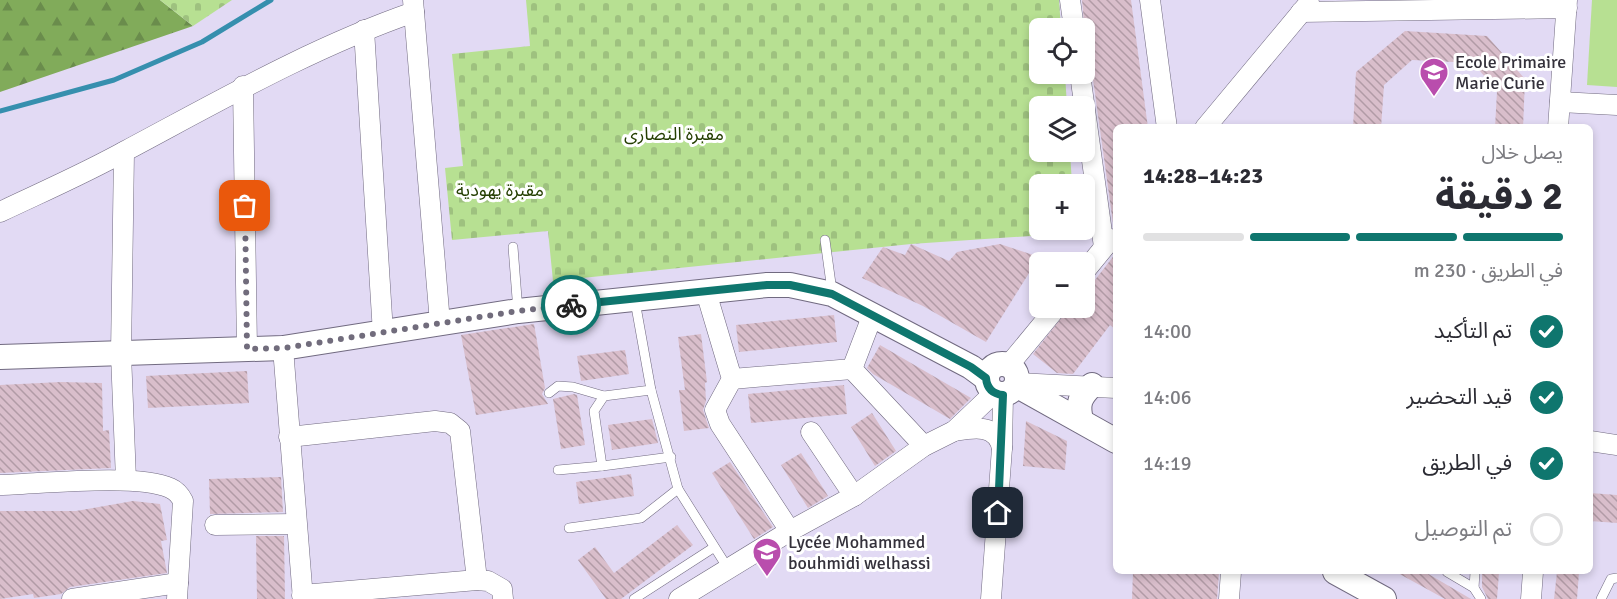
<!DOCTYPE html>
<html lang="ar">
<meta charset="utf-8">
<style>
:root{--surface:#fff;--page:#f7f7f7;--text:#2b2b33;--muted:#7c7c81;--line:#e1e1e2;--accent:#0f766e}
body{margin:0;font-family:Signika,"Noto Sans Arabic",sans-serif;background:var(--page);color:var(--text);direction:rtl;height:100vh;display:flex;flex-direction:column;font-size:22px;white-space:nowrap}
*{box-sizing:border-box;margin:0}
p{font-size:20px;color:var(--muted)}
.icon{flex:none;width:33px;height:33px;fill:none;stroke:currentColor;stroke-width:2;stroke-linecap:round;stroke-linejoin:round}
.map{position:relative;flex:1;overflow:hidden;direction:ltr}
.side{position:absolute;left:1113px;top:124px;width:480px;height:450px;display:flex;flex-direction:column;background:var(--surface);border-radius:9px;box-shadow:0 3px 9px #0003;direction:rtl}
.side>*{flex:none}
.controls{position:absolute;left:1029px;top:18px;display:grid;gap:12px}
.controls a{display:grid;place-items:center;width:66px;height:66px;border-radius:9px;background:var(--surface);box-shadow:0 3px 9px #0003;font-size:30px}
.pin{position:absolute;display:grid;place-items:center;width:51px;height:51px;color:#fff;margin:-26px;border-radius:12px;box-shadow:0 3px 9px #0006}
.courier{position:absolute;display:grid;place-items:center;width:60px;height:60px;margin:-30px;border:4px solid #0f766e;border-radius:50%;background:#fff;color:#222;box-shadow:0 2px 8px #0007}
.head em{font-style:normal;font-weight:700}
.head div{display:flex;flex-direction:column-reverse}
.head{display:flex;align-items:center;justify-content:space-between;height:102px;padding:0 30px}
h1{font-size:39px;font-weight:700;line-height:45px}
.bar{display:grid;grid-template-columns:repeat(4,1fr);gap:9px 6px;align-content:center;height:72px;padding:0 30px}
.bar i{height:8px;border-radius:4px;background:var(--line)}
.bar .on{background:var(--accent)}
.bar p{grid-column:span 4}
ol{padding:0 30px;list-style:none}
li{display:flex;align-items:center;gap:18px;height:66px}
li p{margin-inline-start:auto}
li .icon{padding:6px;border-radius:50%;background:var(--accent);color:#fff;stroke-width:4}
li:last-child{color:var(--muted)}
li i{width:33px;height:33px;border:3px solid var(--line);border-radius:50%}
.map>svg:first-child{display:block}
</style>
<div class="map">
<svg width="1617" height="599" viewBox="0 0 1617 599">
<defs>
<pattern id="forest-firs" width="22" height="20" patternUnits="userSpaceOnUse" patternTransform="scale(1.5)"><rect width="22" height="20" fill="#81ab5a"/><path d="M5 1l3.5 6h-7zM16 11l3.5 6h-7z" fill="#6a8c4c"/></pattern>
<pattern id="cemetery-stones" width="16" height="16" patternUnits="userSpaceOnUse" patternTransform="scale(1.5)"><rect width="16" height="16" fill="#b7e092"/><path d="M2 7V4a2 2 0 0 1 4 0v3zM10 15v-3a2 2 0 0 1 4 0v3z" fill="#9ec17f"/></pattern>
<pattern id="building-back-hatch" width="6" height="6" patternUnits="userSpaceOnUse" patternTransform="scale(1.5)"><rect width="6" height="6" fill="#d9becb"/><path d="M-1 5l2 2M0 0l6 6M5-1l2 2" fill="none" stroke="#b19ba6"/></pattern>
</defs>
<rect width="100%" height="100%" fill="#e2daf4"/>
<!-- grass -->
<path fill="#b7e092" d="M1592 0H1617V87L1587 85Z"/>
<!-- forest -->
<path fill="url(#forest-firs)" d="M0 0H160L193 26 0 92Z"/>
<!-- cemetery -->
<g fill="url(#cemetery-stones)">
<path d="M160 0H232L193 26Z"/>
<path d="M526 0H1059L1061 28H1040V74H1065L1067 106H1040V152H1070L1072 184H1040V230H1076V233L911 244 553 281 548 231 452 240 445 168 463 166 452 54 530 46Z"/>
</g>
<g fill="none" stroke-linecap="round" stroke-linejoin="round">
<!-- stream -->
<path stroke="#368fae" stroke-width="5" d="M0 111 114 80 202 42 271 0"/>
</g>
<!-- building -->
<g fill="url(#building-back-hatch)">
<path d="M1082 0H1131L1148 128H1116V223H1113L1092 72 1088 66Z"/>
<path d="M1405 31 1487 36 1525 79 1523 128H1495L1497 91 1473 63 1412 60 1384 85 1381 128H1353L1356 72Z"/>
<path d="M911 244 949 261 957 252 1000 244 1039 257 986 342 923 306 862 278 883 247 905 255Z"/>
<path d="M1116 253V330L1110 325 1073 374 1057 373 1033 354 1069 308H1084V294Z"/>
<path d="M834 315 837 342 739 352 736 325Z"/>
<path d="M534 324 545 388 542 394 548 404 476 415 461 335Z"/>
<path d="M701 334 707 382 705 383 706 401 703 410 709 428 684 431 679 390H685L678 337Z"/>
<path d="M880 345 971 398 950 419 873 374 867 368Z"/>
<path d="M625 350 629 374 581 381 577 356Z"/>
<path d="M247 371 249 403 148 408 146 376Z"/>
<path d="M61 382 102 383 103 431 109 430 111 468 0 473V385Z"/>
<path d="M844 385 847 414 751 423 748 394Z"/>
<path d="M574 394 577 395 585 445 561 449 553 399Z"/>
<path d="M872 413 896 451 875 466 851 427Z"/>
<path d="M652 419 658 443 612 450 608 425Z"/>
<path d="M1026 421 1067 441 1065 470 1023 466Z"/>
<path d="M801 453 828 496 808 508 781 465Z"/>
<path d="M730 462 773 527 754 539 712 473Z"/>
<path d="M631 474 634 496 579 504 576 482Z"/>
<path d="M281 477 283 512 210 514 209 479Z"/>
<path d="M1590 493 1617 495V523L1590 521Z"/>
<path d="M133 501 160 504 167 540 161 541 167 573 70 587 61 594 34 598 33 594 0 599V511H76Z"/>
<path d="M677 525 693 545 621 599H606L578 560 595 547 614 573Z"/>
<path d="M256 536H284L285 599H257Z"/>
<path d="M1133 572H1219L1217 599H1132Z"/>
<path d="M1396 572H1425L1471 599H1445Z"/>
<path d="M1482 572H1499L1497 599H1488L1482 587Z"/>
<path d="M1557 572H1579L1577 599H1554Z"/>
</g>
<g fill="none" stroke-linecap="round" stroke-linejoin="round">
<!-- service casing -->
<g stroke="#716a80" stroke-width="10">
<g id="service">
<path d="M825 240 832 291"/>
<path d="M513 247 518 311"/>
<path d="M651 390 678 489"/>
<path d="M549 393 558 386 573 387 604 396"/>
<path d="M602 466 671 457"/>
<path d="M558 470 602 466 594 411 604 396 651 390 635 301"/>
<path d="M569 528 641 518 678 489 729 570"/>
<path d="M1447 572 1474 588 1481 599"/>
<path d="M1474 588 1475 572"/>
<path d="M634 599 713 548"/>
<path d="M1601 599 1611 579 1617 578"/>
</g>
</g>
<!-- minor casing -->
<g stroke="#716a80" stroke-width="21">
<g id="minor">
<path d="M413 0 440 323"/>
<path d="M1070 0 1074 28"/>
<path d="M1150 0 1167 128"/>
<path d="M1301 12 1567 8"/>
<path d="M364 30 383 333"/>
<path d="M1080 74 1104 247"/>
<path d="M243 86 247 349"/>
<path d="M1560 102 1617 105"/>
<path d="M1205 128 1309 3"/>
<path d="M1558 128 1567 0"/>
<path d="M124 152 121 354 126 480"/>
<path d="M0 212C42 192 86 173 127 150 221 100 313 47 414 12"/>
<path d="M1084 272 1111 239"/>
<path d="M706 292 732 379 715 410 720 424 790 531"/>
<path d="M283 348 303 599"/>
<path d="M1008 366 1056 308"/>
<path d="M852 369 924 446"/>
<path d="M732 379 852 369 873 314"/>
<path d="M1017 383 1116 388"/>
<path d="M954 431C972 428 997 423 1002 448"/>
<path d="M811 432 854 496"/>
<path d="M289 437 435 421 450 423 460 431 477 580"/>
<path d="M1590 441 1617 445"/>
<path d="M0 485C39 484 138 473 170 488 177 491 180 495 183 501L177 599"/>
<path d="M215 525 296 524"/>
<path d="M302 595 477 580 488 581 502 589 503 599"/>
<path d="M72 599 178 583"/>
<path d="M679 599 790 531 854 496 924 446 954 431 994 393"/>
<path d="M991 599 1002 448 1003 395"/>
<path d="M1229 599 1231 572"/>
<path d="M1531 599 1533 572"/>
</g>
</g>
<!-- tertiary casing -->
<g stroke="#716a80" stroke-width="26">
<g id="tertiary">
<path d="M0 357 283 348 518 311 767 285H790L832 294 971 367 986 378"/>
<circle cx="1002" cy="379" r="15"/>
<path d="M1016 385 1116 441"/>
<path d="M1081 420C1077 403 1080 397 1092 385"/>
<path d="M1335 572 1384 599"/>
</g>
</g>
<!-- service -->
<use href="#service" stroke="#fff" stroke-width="9"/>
<!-- minor -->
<use href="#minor" stroke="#fff" stroke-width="20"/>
<!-- tertiary -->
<use href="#tertiary" stroke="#fff" stroke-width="24"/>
</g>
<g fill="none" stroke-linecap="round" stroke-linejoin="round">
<!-- done -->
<path stroke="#716c7c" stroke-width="6" stroke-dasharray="0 10.8" d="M245 206 247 349 284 348 518 311 571 305"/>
<!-- route -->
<path stroke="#0f766e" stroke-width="8" d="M571 305 767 285H790L832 294 971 367 986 378C987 389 993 394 1003 395L998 513"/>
</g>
<!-- icons -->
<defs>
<g id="school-pin" transform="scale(1.5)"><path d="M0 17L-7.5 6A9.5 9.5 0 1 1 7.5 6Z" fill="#b94dad" stroke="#fff"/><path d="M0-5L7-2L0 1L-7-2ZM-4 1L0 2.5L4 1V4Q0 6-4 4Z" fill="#fff"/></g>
</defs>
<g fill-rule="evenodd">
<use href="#school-pin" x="1434" y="72"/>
<use href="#school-pin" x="767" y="552"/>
</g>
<g text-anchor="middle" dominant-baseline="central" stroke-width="6" stroke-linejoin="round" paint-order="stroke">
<!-- poi labels -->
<g font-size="18" fill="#34313b" stroke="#fff" text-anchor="start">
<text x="1455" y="62">Ecole Primaire<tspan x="1455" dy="21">Marie Curie</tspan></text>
<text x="788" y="542">Lycée Mohammed<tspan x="788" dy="21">bouhmidi welhassi</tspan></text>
</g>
<!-- park labels -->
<g font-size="18" fill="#253f02" stroke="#fff">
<text x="674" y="134">مقبرة النصارى</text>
<text x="500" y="190">مقبرة يهودية</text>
</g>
</g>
</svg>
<div class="controls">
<a><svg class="icon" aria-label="locate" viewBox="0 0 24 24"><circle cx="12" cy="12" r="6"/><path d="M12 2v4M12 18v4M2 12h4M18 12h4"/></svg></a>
<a><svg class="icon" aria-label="layers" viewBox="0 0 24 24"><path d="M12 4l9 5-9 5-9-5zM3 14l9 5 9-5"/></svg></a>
<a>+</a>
<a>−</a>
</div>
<div class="pin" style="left:245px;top:206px;background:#ea580c"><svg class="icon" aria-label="bag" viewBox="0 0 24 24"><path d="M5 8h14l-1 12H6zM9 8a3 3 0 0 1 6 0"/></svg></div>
<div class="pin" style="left:998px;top:513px;background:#1f2937"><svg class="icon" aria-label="home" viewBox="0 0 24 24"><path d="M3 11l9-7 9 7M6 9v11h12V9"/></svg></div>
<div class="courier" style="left:571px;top:305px"><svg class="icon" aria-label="bike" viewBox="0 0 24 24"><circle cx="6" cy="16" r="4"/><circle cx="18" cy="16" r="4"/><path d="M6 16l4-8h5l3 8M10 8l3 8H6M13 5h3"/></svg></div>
<section class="side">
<div class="head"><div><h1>2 دقيقة</h1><p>يصل خلال</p></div><em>14:23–14:28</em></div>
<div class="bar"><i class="on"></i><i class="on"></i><i class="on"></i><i></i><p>في الطريق · 230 m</p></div>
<ol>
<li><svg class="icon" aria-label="check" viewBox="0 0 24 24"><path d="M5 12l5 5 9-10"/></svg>تم التأكيد<p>14:00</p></li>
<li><svg class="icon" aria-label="check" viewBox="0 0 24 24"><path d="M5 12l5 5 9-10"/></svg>قيد التحضير<p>14:06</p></li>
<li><svg class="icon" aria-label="check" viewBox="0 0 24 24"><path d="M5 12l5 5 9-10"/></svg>في الطريق<p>14:19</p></li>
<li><i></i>تم التوصيل</li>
</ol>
</section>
</div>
